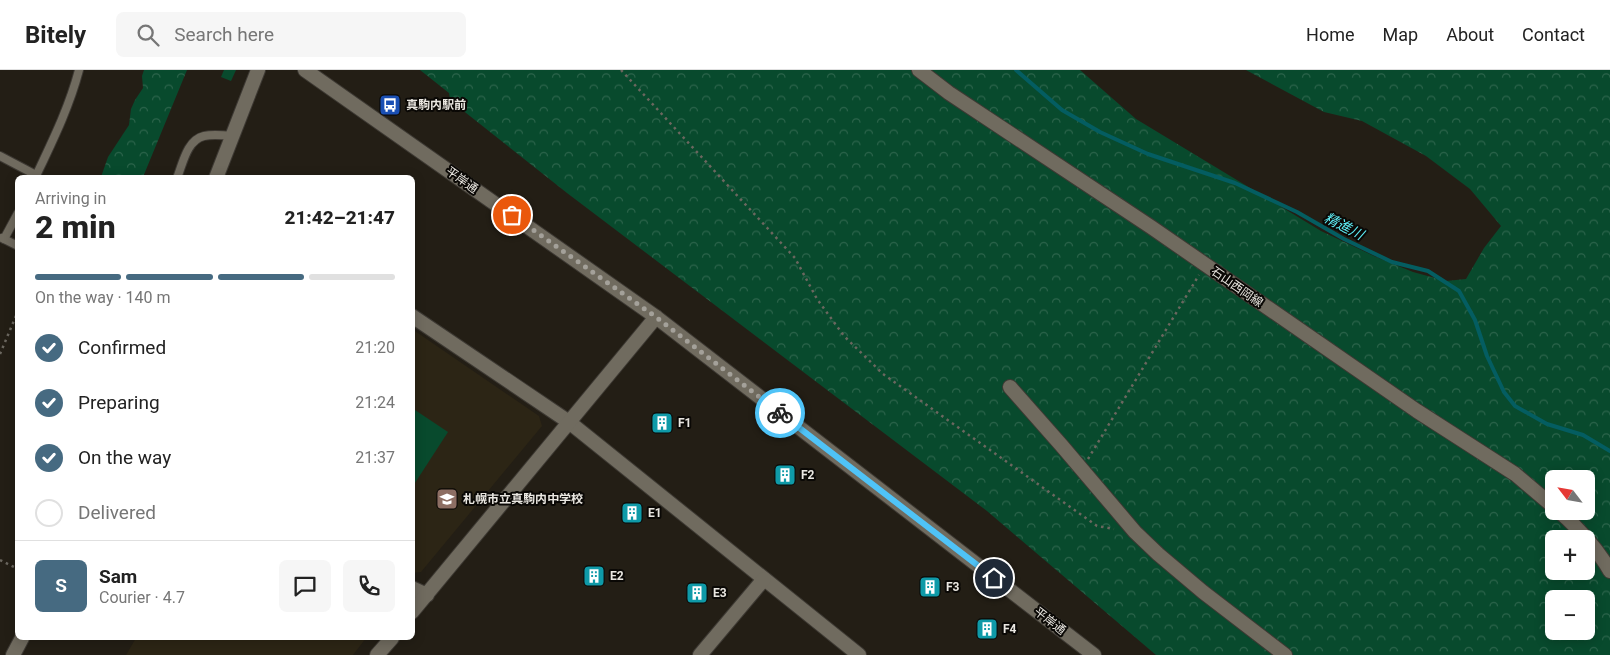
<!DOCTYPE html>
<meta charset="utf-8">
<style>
:root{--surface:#fff;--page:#f6f6f6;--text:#222;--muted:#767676;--line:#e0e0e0;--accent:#466a81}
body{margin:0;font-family:Roboto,"Noto Sans JP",sans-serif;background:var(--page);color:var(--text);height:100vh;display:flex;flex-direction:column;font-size:19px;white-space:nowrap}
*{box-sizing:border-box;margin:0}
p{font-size:16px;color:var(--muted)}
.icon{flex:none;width:28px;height:28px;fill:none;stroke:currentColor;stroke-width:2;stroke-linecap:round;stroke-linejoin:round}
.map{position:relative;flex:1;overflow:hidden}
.sheet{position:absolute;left:15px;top:105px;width:400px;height:465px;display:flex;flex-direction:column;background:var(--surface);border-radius:8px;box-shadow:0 2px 12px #0003}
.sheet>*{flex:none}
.needle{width:32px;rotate:301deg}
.controls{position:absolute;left:1545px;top:400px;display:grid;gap:10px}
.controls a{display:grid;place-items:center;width:50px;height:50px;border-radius:8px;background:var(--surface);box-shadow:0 2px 12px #0003;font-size:25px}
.pin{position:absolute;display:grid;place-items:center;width:42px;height:42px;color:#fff;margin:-21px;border:2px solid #fff;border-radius:50%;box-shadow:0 1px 5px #0007}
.courier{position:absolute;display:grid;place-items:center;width:50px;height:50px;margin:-25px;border:4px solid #4fc3f7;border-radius:50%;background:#fff;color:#222;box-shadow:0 1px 6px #0007}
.overview em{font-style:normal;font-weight:800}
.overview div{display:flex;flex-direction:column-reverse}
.overview{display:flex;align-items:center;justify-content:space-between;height:85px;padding:0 20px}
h1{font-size:32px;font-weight:800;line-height:38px}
.bar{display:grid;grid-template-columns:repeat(4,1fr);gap:8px 5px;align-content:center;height:60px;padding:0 20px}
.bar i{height:6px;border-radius:4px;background:var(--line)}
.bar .active{background:var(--accent)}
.bar p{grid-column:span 4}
.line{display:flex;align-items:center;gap:12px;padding:0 20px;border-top:1px solid var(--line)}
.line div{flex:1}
.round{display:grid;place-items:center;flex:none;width:52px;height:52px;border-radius:8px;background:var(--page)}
ol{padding:0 20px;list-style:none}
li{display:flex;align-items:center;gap:15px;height:55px}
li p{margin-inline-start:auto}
li .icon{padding:5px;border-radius:50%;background:var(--accent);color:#fff;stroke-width:4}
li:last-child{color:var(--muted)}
li i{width:28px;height:28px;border:2px solid var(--line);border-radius:50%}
header{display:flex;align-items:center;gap:30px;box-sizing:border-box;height:70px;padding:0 25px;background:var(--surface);border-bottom:1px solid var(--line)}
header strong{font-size:24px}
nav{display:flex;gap:28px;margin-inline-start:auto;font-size:18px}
.search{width:350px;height:45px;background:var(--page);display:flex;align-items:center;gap:12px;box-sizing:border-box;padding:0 18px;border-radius:8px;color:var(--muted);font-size:19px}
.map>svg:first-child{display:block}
</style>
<header>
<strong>Bitely</strong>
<div class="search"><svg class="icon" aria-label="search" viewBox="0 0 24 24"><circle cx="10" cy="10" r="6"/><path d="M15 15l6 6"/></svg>Search here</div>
<nav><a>Home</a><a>Map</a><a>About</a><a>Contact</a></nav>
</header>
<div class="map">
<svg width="1610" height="585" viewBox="0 0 1610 585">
<defs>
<pattern id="grass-tufts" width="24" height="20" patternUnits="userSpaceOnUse" patternTransform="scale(1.25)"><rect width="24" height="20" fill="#084a2d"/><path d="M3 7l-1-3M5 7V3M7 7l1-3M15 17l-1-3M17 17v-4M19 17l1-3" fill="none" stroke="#2c644b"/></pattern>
<pattern id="forest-crowns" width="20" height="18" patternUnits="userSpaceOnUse" patternTransform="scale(1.25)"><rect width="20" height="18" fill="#084a2d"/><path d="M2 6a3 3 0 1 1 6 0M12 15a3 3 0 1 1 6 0" fill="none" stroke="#2c644b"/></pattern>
</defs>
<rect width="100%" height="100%" fill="#231e15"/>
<!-- built -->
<g fill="#2c2515">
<path d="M412 259 539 346 542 356 421 502 413 503Z"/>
<path d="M136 568H366L353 585H126Z"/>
</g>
<!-- grass -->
<path fill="url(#grass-tufts)" d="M224 0H236L231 11 221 7Z"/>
<!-- forest -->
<g fill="url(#forest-crowns)" fill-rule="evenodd">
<path d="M144 0H187L143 107H101L108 87 129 55 131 39 135 30 143 18 142 6Z"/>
<path d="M420 0H1080L1136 49 1321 161 1376 187 1413 202 1446 211 1466 209 1484 178 1501 156 1470 119 1426 86 1362 51 1324 42 1246 0H1610V585H1156L987 441 567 123 456 35 450 29 449 23ZM1554 409H1586V441H1554ZM1554 469H1586V501H1554ZM1554 529H1586V561H1554Z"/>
</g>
<!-- pitch -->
<path fill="#084a2d" d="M415 340 448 362 413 416 412 345Z"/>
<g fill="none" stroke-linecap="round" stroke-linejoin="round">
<!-- stream -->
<path stroke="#045d61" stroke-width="4" d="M1016 0 1062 40 1100 62 1148 84 1235 113 1297 142 1344 169 1392 192 1428 201 1459 221 1475 250 1487 286 1504 322 1515 336 1547 354 1583 365 1610 381"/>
<!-- service casing -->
<g stroke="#3d3933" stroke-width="10">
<g id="service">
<path d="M0 86 36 105"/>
<path d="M35 108C52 72 69 38 79 0"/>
<path d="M177 108C183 93 187 70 204 66 212 64 223 65 232 66"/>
<path d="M2 168 18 176"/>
<path d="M4 169 18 143"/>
</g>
</g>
<!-- minor casing -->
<g stroke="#3d3933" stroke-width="16">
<g id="minor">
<path d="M412 246 569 352 859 585"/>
<path d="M1010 317 1062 376 1135 462 1158 484 1203 522 1285 585"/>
<path d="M412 518 427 525"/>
<path d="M700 585 764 509"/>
</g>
</g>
<!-- tertiary casing -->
<g stroke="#3d3933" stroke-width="16">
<g id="tertiary">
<path d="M305 0 656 247 1094 585"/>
<path d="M919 0 949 23 1151 157 1417 341 1515 404 1554 437"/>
<path d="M216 108 258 0"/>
<path d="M1559 441C1579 459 1597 478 1610 501"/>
<path d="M412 542 656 247"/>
<path d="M13 585 22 568"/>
<path d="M377 585 392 568"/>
</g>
</g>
<!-- path -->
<g stroke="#6b675f" stroke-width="2.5" stroke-dasharray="2.5 4" stroke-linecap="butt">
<path d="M621 0 795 188 817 229 844 266 883 304 1097 456 1114 459"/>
<path d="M0 284 18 241"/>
<path d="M1088 389 1199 205"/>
<path d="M0 490 18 499"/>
</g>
<!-- service -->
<use href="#service" stroke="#706b5f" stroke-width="8"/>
<!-- minor -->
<use href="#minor" stroke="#706b5f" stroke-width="14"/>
<!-- tertiary -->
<use href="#tertiary" stroke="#706b5f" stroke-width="14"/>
</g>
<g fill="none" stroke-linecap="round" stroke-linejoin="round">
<!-- done -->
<path stroke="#a4a19a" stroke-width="5" stroke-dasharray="0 9" d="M512 145 656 247 780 343"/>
<!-- route -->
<path stroke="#4fc3f7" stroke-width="6" d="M780 343 994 508"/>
</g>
<!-- icons -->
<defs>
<g id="bus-square" transform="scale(1.125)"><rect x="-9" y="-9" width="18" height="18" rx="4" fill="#1a4fb4" stroke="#0a0805"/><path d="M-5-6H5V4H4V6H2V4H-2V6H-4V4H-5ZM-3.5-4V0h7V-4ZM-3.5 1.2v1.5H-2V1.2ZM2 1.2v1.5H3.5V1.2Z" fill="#fff"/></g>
<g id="building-square" transform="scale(1.125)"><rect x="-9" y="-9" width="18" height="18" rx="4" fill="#0f9aa8" stroke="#0a0805"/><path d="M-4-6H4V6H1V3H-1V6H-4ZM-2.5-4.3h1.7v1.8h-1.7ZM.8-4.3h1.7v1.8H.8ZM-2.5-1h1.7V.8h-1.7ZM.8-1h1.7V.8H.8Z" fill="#fff"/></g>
<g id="school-square" transform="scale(1.125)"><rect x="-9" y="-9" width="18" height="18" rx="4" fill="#8d6e63" stroke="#0a0805"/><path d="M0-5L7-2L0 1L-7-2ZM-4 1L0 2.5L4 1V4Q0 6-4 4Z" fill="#fff"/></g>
</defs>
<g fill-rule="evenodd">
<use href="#bus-square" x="390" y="35"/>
<use href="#building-square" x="662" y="353"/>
<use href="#building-square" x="785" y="405"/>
<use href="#school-square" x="447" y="429"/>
<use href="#building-square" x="632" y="443"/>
<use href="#building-square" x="594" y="506"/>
<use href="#building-square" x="930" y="517"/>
<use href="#building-square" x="697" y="523"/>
<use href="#building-square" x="987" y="559"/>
</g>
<g text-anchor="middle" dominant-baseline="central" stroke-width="4" stroke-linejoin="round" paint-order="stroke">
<!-- poi labels -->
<g font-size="12" font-weight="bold" fill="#eae7e1" stroke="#0a0805" text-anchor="start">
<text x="406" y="35">真駒内駅前</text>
<text x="678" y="353">F1</text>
<text x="801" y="405">F2</text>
<text x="463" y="429">札幌市立真駒内中学校</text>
<text x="648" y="443">E1</text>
<text x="610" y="506">E2</text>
<text x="946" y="517">F3</text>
<text x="713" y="523">E3</text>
<text x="1003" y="559">F4</text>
</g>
<!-- street labels -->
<g font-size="12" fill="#eae7e1" stroke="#0a0805">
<text transform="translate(462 110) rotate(35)">平岸通</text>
<text transform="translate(1237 217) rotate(35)">石山西岡線</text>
<text transform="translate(1050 551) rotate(38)">平岸通</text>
</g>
<!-- water labels -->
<g font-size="14" font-style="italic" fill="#5eecf4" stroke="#0a0805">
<text transform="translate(1344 156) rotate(27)">精進川</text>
</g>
</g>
</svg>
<div class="controls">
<a><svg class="needle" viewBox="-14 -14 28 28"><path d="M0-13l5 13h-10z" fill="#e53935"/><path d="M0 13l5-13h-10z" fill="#767676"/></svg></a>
<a>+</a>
<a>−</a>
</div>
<div class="pin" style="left:512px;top:145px;background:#ea580c"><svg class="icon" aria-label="bag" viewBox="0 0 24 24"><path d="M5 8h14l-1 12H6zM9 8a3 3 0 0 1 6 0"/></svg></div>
<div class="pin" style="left:994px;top:508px;background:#1f2937"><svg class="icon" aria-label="home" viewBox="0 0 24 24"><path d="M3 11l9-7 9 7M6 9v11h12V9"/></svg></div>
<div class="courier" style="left:780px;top:343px"><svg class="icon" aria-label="bike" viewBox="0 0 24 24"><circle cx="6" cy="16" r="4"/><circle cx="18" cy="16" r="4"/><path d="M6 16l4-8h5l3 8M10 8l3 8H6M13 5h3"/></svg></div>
<section class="sheet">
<div class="overview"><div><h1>2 min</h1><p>Arriving in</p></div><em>21:42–21:47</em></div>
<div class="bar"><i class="active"></i><i class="active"></i><i class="active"></i><i></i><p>On the way · 140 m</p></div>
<ol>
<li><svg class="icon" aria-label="check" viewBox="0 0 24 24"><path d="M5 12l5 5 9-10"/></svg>Confirmed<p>21:20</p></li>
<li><svg class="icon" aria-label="check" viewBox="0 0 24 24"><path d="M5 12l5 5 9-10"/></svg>Preparing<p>21:24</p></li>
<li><svg class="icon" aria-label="check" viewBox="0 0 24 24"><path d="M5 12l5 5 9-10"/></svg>On the way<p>21:37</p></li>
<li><i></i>Delivered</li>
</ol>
<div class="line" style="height:90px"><b class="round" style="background:var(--accent);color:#fff">S</b><div><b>Sam</b><p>Courier · 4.7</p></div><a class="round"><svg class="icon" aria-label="chat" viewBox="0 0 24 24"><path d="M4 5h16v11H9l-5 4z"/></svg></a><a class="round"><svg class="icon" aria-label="phone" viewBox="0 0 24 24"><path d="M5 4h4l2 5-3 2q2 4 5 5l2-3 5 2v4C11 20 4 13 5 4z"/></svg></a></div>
</section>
</div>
